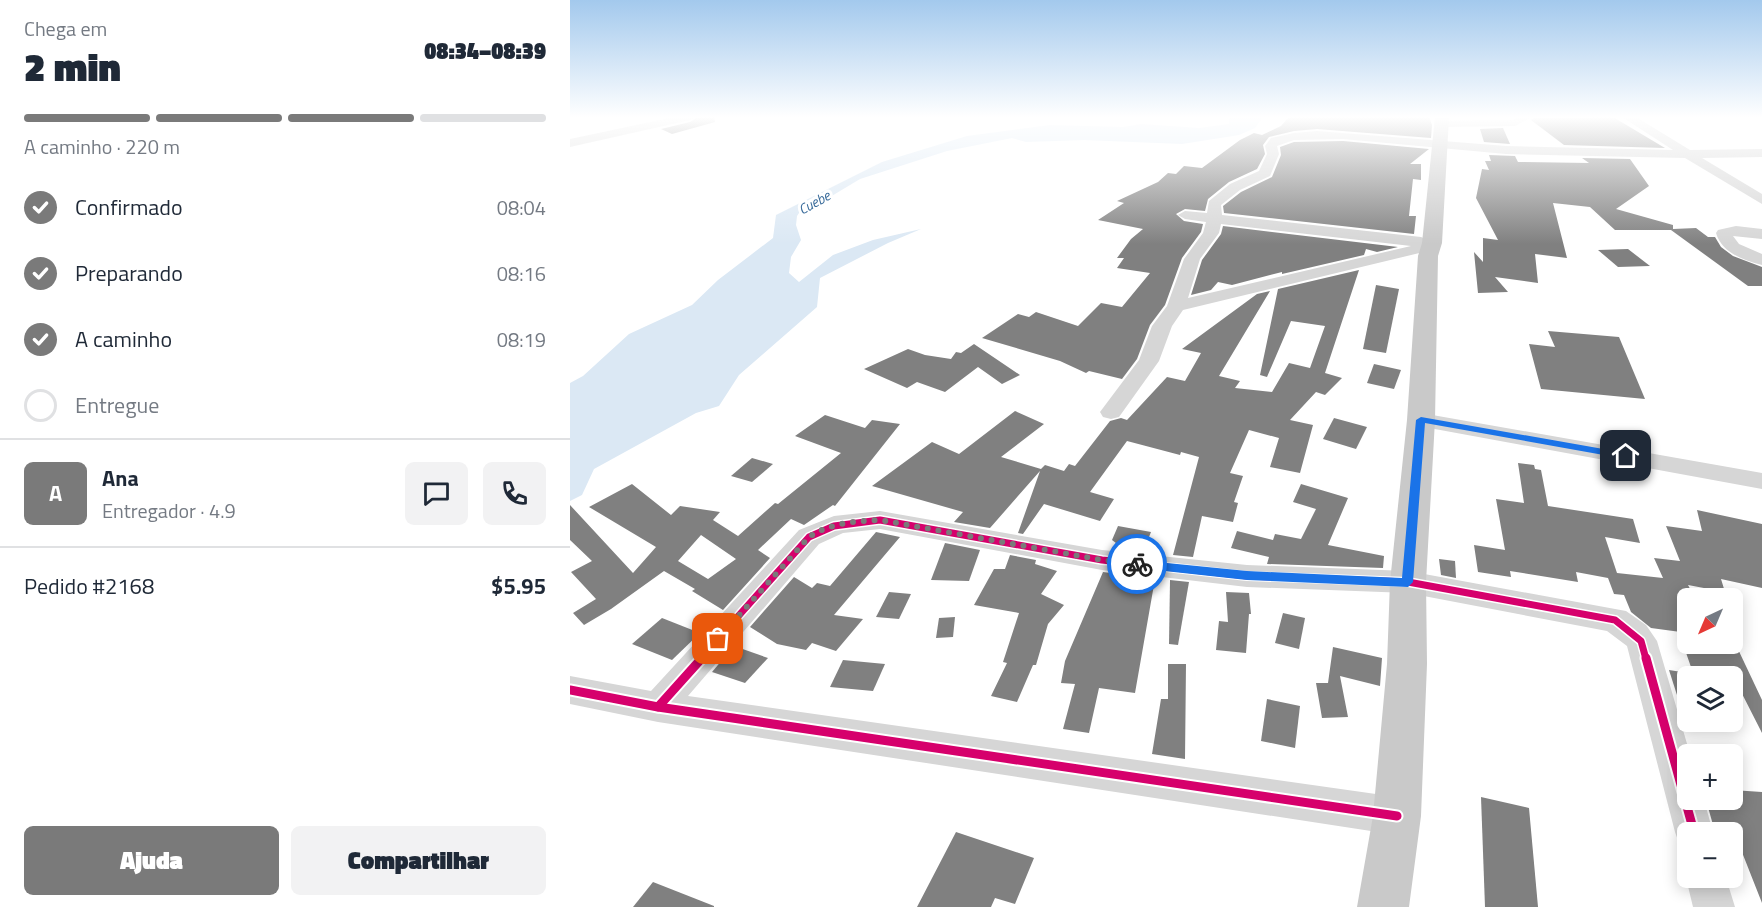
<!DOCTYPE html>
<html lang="pt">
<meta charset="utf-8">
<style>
:root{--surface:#fff;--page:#f2f2f3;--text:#1f2937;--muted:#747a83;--line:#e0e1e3;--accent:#7a7a7a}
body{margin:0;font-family:"Titillium Web",sans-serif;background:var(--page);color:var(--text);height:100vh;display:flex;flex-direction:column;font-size:22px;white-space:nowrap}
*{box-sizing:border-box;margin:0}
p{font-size:20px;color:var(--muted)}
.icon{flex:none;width:33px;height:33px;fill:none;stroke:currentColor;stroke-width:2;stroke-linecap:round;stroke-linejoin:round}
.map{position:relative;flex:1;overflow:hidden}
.panel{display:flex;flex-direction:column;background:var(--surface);width:570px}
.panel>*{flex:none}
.needle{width:39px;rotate:224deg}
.controls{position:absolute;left:1107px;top:588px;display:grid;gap:12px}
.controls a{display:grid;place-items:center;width:66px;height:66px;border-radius:9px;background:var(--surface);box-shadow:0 3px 15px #0003;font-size:30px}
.pin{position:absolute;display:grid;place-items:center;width:51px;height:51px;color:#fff;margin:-26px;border-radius:12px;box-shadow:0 3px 9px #0006}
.courier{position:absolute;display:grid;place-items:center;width:60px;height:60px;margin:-30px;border:4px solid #1a73e8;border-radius:50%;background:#fff;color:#222;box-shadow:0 2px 8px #0007}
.headline em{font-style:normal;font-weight:800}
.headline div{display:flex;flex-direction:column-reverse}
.headline{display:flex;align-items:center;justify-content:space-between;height:102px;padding:0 24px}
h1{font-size:39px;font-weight:800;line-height:45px}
.bar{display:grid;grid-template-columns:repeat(4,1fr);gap:9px 6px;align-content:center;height:72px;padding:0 24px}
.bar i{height:8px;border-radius:4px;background:var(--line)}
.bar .current{background:var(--accent)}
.bar p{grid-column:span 4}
.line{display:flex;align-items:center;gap:15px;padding:0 24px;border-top:2px solid var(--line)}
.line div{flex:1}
.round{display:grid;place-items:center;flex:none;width:63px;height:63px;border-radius:9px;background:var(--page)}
ol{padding:0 24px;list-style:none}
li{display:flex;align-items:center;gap:18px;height:66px}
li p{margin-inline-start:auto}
li .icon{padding:6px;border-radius:50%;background:var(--accent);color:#fff;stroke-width:4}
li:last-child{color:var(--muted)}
li i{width:33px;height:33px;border:3px solid var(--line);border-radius:50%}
.action{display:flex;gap:12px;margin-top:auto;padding:12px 24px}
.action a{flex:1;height:69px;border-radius:9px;background:var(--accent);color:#fff;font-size:24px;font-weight:800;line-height:69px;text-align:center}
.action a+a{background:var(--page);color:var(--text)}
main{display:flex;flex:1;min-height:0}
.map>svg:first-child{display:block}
</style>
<main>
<section class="panel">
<div class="headline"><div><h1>2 min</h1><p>Chega em</p></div><em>08:34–08:39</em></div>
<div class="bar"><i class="current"></i><i class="current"></i><i class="current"></i><i></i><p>A caminho · 220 m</p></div>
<ol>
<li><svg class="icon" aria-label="check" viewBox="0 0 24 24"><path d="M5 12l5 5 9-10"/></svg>Confirmado<p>08:04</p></li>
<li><svg class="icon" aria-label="check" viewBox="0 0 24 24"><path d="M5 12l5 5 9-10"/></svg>Preparando<p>08:16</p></li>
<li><svg class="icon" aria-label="check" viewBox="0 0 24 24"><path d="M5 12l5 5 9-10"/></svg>A caminho<p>08:19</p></li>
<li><i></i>Entregue</li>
</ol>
<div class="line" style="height:108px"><b class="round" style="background:var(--accent);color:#fff">A</b><div><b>Ana</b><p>Entregador · 4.9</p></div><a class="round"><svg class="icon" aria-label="chat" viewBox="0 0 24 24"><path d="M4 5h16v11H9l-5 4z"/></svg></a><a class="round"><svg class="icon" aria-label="phone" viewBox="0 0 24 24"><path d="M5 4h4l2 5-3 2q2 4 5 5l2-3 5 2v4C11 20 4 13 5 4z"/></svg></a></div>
<div class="line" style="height:78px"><div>Pedido #2168</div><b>$5.95</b></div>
<div class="action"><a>Ajuda</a><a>Compartilhar</a></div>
</section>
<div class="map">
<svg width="1192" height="907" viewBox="0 0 1192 907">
<rect width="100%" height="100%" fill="#fff"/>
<!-- water -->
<path fill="#dbe8f4" d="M659 117H693L685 128 669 135 612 144 514 140 456 142 442 138 377 151 290 179 260 197 231 210 227 216 226 225 231 240 221 257 219 273 229 282 263 255 303 240 351 229 318 243 250 278 247 307 169 375 149 406 126 413 24 469 12 495 0 501V383L13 376 59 334 122 305 148 280 203 238 206 215 312 162 397 136 480 125 553 127 571 124 629 128 659 124Z"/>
<!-- building -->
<g fill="#808080" fill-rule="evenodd">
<path d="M128 117H144L145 122 102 134 91 129 120 122Z"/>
<path d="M719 117H859L862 125 861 138 747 129 724 131 699 137 693 145 695 154 687 169 659 182 638 199 635 211 615 209 606 214 614 221 633 224 631 232 612 258 595 305 580 325 567 359 552 379 519 371 516 373 490 361 412 338 448 314 459 317 466 312 508 326 531 303 552 307 580 273 547 268 554 258H547L561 239 573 229 528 220 554 203 547 201 588 182 598 173 606 174 614 166 632 168 670 140 684 133 692 135 711 126Z"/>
<path d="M1043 117 1095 148 994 145 961 120 964 118Z"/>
<path d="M933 128 940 144 914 142 910 129Z"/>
<path d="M773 141 859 149 840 164H851V180L843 179 839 216H846L844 234 654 213 653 206 671 192 702 177 711 155 710 147 724 142Z"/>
<path d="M919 155 945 156 948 162 1019 163 1012 158 1060 159 1079 186 1046 209 1103 225V229L1126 228 1138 237H1145L1151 247 1163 256 1192 267V286H1178L1101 230H1045L1020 207 983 203 997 258 965 254 968 283 925 277 938 292 908 293 904 252 913 262V238L928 240 906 198 912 169 919 170 915 161H921Z"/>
<path d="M653 226 828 247 807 252 796 249 794 255 712 274V272L662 285 648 282 641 290 621 295 632 260 651 234Z"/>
<path d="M1058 249 1080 266 1048 267 1028 250Z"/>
<path d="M789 270 755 373 772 378 755 395 746 392 720 420 743 425 730 473 700 467 709 438 679 430 660 473 673 476 664 502 668 503 663 522 632 516 623 557 603 555 629 457 611 452 610 455 557 441 520 492 544 499 530 521 474 504 453 534 448 533 470 471 420 528 384 522 393 512 302 486 362 442 389 454 445 411 474 424 431 457 471 469 475 465 494 471 499 464 505 466 540 421 551 418 557 420 597 377 615 381 631 353 612 349 687 294 700 291 649 376 670 381 665 388 702 392 719 363 740 368 755 326 721 321 697 377 690 375 708 289Z"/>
<path d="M806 285 829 289 816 353 793 349Z"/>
<path d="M978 331 1049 337 1075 399 971 389 959 344 985 347Z"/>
<path d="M404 344 450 375 432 384 408 367 375 392 347 382 337 388 294 369 338 349 355 355 381 359 386 352 391 353Z"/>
<path d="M804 364 831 370 824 389 797 383Z"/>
<path d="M255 415 295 428 302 420 330 424 265 506 263 505 234 525 221 519 188 550 200 558 153 610 122 591 125 589 94 571 41 609 14 625 3 613 26 599 1 572 22 561 0 540V505L63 573 86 547 19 507 62 484 101 515 110 506 150 512 143 520 168 536 205 503 208 504 271 453 225 436ZM131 535 166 559 138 579 108 561Z"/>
<path d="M764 418 797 427 786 449 753 439Z"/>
<path d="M182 458 203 464 182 482 161 476Z"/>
<path d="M948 463 964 465 965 469 971 470 978 506 1063 519 1070 543 1035 537 1047 573 1093 578 1084 558 1110 561 1096 526 1132 531 1127 510 1192 524V588L1151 579 1155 592 1118 585 1125 598H1118V633L1081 628 1061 612 1054 595 1044 594 1038 578 1006 572 1008 582 940 571 941 577 908 572 904 545 935 550 926 499 954 503Z"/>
<path d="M731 484 778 498 758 545 814 556 813 568 697 564 699 557 661 548 667 531 703 540 705 534 731 539 746 509 723 502Z"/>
<path d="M548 526 581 532 573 552 543 549 546 543 542 540Z"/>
<path d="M306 532 330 537 264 615 293 619 266 651 242 643 236 650 207 644 180 627 224 577 242 588 247 583 260 586Z"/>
<path d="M375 543 410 550 399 581 361 580Z"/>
<path d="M440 555 466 560 465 564 487 571 471 594 494 605 478 624 466 665H463L447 702 421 696 437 663 433 662 449 613 404 605 424 569H435Z"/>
<path d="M869 559 885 561 886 578 871 575Z"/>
<path d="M533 572 585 579 565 693 529 688 519 733 493 729 505 684 491 683 495 661Z"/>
<path d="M600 580 619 582 608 645 599 644Z"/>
<path d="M319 592 341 594 329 619 306 617Z"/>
<path d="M656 592 679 593 681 614H679L676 653 646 650 649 621 658 622Z"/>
<path d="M713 613 735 618 729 649 705 643Z"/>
<path d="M385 617 383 637 366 638 369 618Z"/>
<path d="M92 618 130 633 102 660 62 644Z"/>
<path d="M1113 644 1166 645 1192 700V733L1163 676 1122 670Z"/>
<path d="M164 646 198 658 175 683 142 672Z"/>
<path d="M763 647 812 658 810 686 770 676 778 717 752 718 746 683H758Z"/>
<path d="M273 660 315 664 303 691 260 687Z"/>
<path d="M598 664H616L615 759 582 754 591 699H598Z"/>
<path d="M1099 670 1118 673V717H1114Z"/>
<path d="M697 699 730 706 725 748 691 741Z"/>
<path d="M1162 790 1192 792V903L1166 837 1162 836V832H1145L1136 800H1162Z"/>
<path d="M911 797 959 808 968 907H915Z"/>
<path d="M386 832 464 858 445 904 425 898 421 907H347Z"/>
<path d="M83 882 144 906V907H63Z"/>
</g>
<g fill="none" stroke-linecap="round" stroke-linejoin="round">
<!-- minor -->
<g fill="#d6d6d6" fill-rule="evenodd">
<path d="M104 117H126L120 120 0 147V139Z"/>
<path d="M948 117H962L945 126 871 127 865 124 871 121 943 120Z"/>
<path d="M1052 117H1066L1120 150 1192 149V157L1132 158 1192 194V204L1115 158 936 154 773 139 724 140 707 146 709 154 700 176 670 190 651 205 652 215 851 237 866 243 868 246 866 249 613 310 602 326 589 361 549 417 541 419 533 417 530 412 569 360 582 326 597 306 614 259 633 233 636 222 615 219 608 215 615 211 637 213 639 201 660 184 689 171 697 154 695 146 701 138 724 133 747 131 936 146 1103 150ZM651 224 841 246 618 298 630 259 649 233Z"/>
<path d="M1166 226 1192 229V239L1163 236 1169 244 1192 254V265C1173 260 1152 253 1146 233L1148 230Z"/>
<path d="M851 413 1192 473V489L843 425 840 420 843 415Z"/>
<path d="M310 511 532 550 677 565 838 571 1056 611 1076 625 1087 641 1120 754H1118V800H1134L1143 832H1118V848L1110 846 1105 832 1057 646 1037 631 838 593 677 587 532 570 310 529 273 533 249 544 118 696 827 797 840 803 846 816 840 829 827 835 88 722 0 704V676L81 691 229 530 264 516Z"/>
<path d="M1118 874V878H1156L1165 907H1123L1116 878Z"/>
</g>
<!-- major -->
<path fill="#c9c9c9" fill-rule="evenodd" d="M865 117H879L872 243 868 256 865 420 856 582 857 664 851 816 839 907H787L803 816 817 664 820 582 837 420 848 256 852 243Z"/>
<!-- cycleway-far1 casing -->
<g stroke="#fff" stroke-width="10">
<path id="cycleway-far1" d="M130 659 239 537 264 526 310 520 532 560 677 576 838 582 1045 620 1071 641 1076 659"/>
</g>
<!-- cycleway casing -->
<g stroke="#fff" stroke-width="13">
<g id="cycleway">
<path d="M1076 658 1124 832"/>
<path d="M0 690 88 707 827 816"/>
<path d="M88 707 132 658"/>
</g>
</g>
<!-- cycleway-far1 -->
<use href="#cycleway-far1" stroke="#d6006c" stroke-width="7"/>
<!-- cycleway -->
<use href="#cycleway" stroke="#d6006c" stroke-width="9"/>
</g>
<!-- sky -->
<linearGradient id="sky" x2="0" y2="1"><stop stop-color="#a3c9ed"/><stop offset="0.48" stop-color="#fff"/><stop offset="1" stop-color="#fff" stop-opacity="0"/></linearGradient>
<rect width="1192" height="244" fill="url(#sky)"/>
<!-- route -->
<path fill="#1a73e8" d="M851 417 1056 453 1061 456 1056 459 855 423 843 582 838 587 677 580 567 568 561 564 567 560 677 571 832 578 846 420Z"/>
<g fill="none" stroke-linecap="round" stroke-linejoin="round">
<!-- done -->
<path stroke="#7a7a7a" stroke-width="6" stroke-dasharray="0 10.8" d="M148 639 239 537C260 523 285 521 310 520L532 560 567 564"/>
</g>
<g text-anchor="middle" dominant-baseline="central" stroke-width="6" stroke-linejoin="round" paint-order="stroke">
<!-- far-water labels -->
<g font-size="14" font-style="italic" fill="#3a6c9b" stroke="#fff">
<text transform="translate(244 202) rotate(-29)">Cuebe</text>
</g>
</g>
</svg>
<div class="controls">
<a><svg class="needle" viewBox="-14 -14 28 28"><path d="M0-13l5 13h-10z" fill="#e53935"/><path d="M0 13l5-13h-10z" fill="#747a83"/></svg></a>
<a><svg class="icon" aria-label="layers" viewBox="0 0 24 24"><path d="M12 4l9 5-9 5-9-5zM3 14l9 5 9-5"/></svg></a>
<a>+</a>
<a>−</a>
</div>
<div class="pin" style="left:148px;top:639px;background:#ea580c"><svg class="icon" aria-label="bag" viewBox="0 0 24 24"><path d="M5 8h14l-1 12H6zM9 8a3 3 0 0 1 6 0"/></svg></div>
<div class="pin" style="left:1056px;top:456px;background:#1f2937"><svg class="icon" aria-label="home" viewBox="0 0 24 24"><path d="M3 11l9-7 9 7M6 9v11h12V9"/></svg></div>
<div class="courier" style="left:567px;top:564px"><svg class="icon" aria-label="bike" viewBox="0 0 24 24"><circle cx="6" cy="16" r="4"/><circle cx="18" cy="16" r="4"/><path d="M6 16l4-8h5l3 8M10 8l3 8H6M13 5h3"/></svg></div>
</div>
</main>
